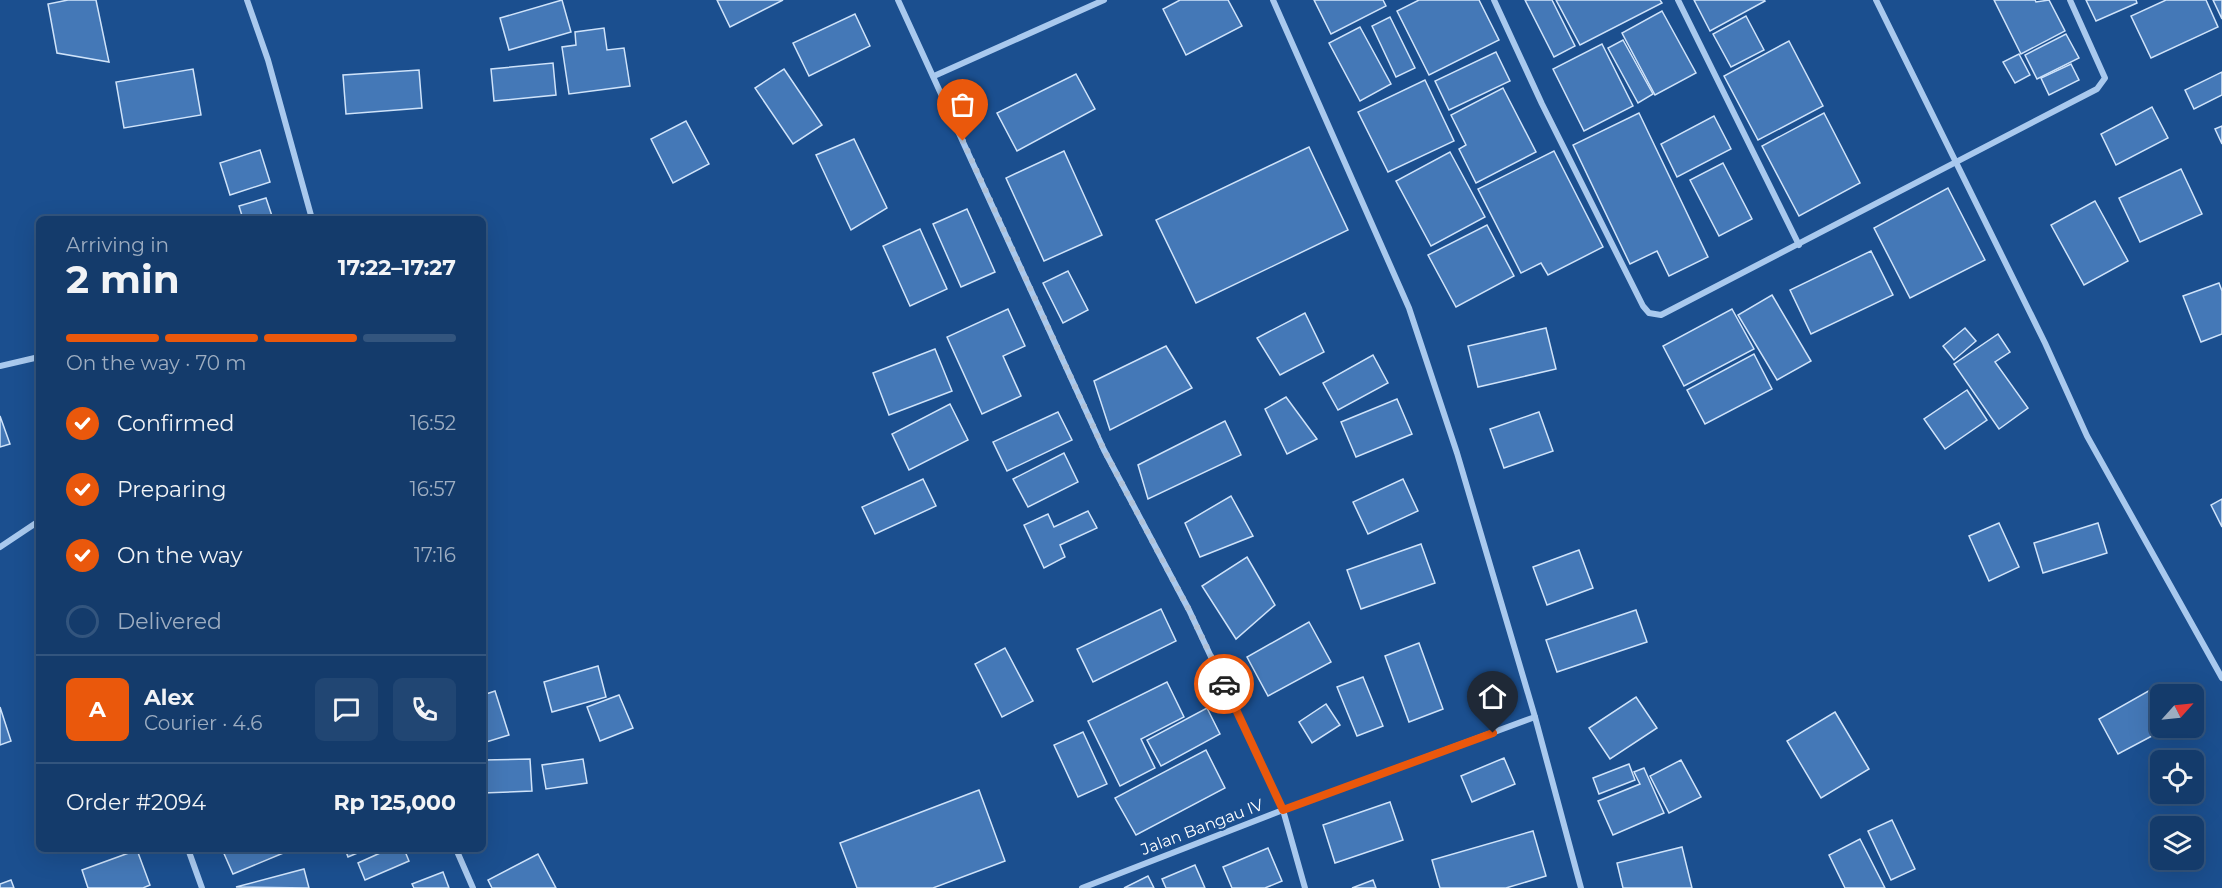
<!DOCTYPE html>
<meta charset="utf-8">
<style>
:root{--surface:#143b6b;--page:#214673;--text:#f1f3f6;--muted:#9dadc1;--line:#33557e;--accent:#ea580c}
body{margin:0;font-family:Montserrat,sans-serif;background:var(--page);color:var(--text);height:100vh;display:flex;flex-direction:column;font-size:22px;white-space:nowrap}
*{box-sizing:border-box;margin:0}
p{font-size:20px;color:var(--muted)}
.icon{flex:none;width:33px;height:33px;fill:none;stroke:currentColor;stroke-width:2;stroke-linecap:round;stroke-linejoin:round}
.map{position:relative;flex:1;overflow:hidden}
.drawer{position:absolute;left:36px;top:216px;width:450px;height:636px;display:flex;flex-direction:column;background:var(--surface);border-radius:9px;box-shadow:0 6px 24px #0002,0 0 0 2px var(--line)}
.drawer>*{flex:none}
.needle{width:39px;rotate:63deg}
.tools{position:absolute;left:2150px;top:684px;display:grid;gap:12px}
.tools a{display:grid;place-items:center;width:54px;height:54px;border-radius:9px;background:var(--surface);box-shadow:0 6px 24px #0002,0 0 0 2px var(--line);font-size:30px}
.pin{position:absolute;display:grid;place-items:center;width:51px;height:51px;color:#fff;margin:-62px -26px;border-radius:50% 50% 50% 0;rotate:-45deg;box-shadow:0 0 6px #0007}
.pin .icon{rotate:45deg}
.courier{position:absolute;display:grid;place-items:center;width:60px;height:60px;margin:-30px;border:4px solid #ea580c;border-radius:50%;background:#fff;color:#222;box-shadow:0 2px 8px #0007}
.summary em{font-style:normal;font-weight:700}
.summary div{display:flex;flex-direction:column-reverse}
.summary{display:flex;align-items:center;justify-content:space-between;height:102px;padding:0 30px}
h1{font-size:39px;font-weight:700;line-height:45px}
.bar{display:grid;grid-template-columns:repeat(4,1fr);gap:9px 6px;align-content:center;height:72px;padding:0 30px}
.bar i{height:8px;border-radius:4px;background:var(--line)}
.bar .on{background:var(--accent)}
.bar p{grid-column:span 4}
.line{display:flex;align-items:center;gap:15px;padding:0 30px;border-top:2px solid var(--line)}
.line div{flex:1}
.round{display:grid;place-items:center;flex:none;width:63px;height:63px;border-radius:9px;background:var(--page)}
ol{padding:0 30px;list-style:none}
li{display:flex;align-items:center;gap:18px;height:66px}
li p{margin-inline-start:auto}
li .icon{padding:6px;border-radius:50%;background:var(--accent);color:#fff;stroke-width:4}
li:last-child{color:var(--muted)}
li i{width:33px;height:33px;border:3px solid var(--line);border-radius:50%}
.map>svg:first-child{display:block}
</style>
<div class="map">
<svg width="2222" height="888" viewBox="0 0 2222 888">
<rect width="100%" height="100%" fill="#1b4f8f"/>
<!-- building -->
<g fill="#4478b7" stroke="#cfe3fa" stroke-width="1.5">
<path d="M68 0H96L109 62 57 53 48 4Z"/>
<path d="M562 0 571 32 509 50 500 18Z"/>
<path d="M717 0H783L730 27Z"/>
<path d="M1180 0H1228L1242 26 1186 55 1163 9Z"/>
<path d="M1314 0H1383L1386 6 1331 34Z"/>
<path d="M1419 0H1479L1499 40 1429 75 1397 11Z"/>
<path d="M1525 0H1552L1575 46 1554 57Z"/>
<path d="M1556 0H1660L1662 3 1580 45Z"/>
<path d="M1694 0H1764L1765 1 1710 31Z"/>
<path d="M1994 0H2035L2036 2 2049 0 2065 31 2021 54Z"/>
<path d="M2086 0H2136L2137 3 2096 21Z"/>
<path d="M2166 0H2206L2218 27 2151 58 2131 16Z"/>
<path d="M2213 0H2222V19Z"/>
<path d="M1662 11 1696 73 1655 95 1622 33Z"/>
<path d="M855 14 870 46 809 76 793 43Z"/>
<path d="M1746 16 1764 50 1731 67 1713 34Z"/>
<path d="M1390 17 1415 68 1396 77 1372 26Z"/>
<path d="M1360 27 1391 84 1360 101 1329 43Z"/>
<path d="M604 28 607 50 624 48 630 86 569 94 562 47 576 45 575 32Z"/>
<path d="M2066 34 2079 58 2037 79 2025 55Z"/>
<path d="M1623 40 1653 94 1638 103 1608 48Z"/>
<path d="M1789 41 1823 106 1758 140 1724 76Z"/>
<path d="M1602 44 1633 106 1584 131 1553 69Z"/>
<path d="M1496 52 1510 81 1449 110 1435 81Z"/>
<path d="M2019 54 2030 75 2015 83 2003 62Z"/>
<path d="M553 63 556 95 494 101 491 69Z"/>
<path d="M2071 64 2079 80 2049 95 2041 78Z"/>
<path d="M193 69 201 115 124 128 116 82Z"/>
<path d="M784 69 822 125 793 144 755 88Z"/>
<path d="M419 70 422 108 346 114 343 75Z"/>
<path d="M2222 72V95L2194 109 2185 90Z"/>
<path d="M1076 74 1095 109 1017 151 997 113Z"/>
<path d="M1425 80 1454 141 1388 172 1358 112Z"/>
<path d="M1503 88 1536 152 1476 183 1459 149 1466 145 1451 115Z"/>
<path d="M2152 107 2168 138 2116 165 2101 134Z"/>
<path d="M1639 113 1708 257 1669 276 1657 251 1630 264 1573 145Z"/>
<path d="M1824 113 1860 183 1799 216 1762 146Z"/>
<path d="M1714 116 1731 149 1677 177 1661 144Z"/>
<path d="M686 121 709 164 673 183 651 139Z"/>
<path d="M2222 126V144L2215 129Z"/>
<path d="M854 139 887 208 851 230 816 155Z"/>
<path d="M1309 147 1348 230 1196 303 1156 220Z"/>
<path d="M260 150 270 182 230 195 220 163Z"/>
<path d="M1064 151 1102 235 1044 261 1006 178Z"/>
<path d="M1554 151 1603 247 1548 275 1541 263 1521 273 1478 189Z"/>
<path d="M1450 152 1485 217 1431 246 1396 181Z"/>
<path d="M1723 163 1752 219 1719 236 1690 180Z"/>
<path d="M2181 169 2202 214 2140 242 2119 198Z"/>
<path d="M1948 188 1985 260 1910 298 1874 228Z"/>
<path d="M266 198 273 219H243L239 206Z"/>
<path d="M2095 201 2128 261 2084 285 2051 225Z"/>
<path d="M967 209 995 272 961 287 933 224Z"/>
<path d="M1487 225 1514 276 1456 307 1428 255Z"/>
<path d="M920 229 947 289 910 306 883 246Z"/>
<path d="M1871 251 1893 295 1811 334 1790 290Z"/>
<path d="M1068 271 1088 310 1063 323 1043 283Z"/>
<path d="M2219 283 2222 291V334L2201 342 2183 296Z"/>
<path d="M1772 295 1811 361 1777 380 1738 315Z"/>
<path d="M1008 309 1025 346 1003 356 1021 396 982 414 947 337Z"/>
<path d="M1732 309 1754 349 1684 386 1663 346Z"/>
<path d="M1305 313 1324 352 1280 375 1257 338Z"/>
<path d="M1546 328 1556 369 1478 387 1468 346Z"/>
<path d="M1965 328 1976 341 1954 360 1943 346Z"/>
<path d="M1998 334 2010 352 1995 362 2028 408 1999 429 1954 364Z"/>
<path d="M1166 346 1192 388 1110 430 1094 381Z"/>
<path d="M935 349 952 391 889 415 873 373Z"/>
<path d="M1754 354 1772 389 1705 424 1687 390Z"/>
<path d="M1373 355 1388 383 1338 410 1323 383Z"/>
<path d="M1967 390 1987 420 1945 449 1924 419Z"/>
<path d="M1286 397 1317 439 1287 454 1265 409Z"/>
<path d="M1397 399 1412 434 1356 457 1341 422Z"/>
<path d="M950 404 968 440 909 470 892 434Z"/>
<path d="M1058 412 1072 440 1007 471 993 442Z"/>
<path d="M1539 412 1553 451 1504 468 1490 429Z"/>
<path d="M0 416 10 444 0 447Z"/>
<path d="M1225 421 1241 455 1148 499 1138 465Z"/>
<path d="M1064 453 1078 482 1028 507 1013 479Z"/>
<path d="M923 479 936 506 875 534 862 507Z"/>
<path d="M1403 479 1418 511 1368 534 1353 502Z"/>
<path d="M1231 496 1253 536 1200 557 1185 523Z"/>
<path d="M2222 499V527L2211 505Z"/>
<path d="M1088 511 1097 528 1060 545 1065 557 1044 568 1024 525 1048 514 1054 527Z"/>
<path d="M1999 523 2019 567 1989 581 1969 536Z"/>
<path d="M2098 523 2107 553 2043 573 2034 543Z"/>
<path d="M1421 544 1435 583 1361 609 1347 570Z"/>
<path d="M1579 550 1593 588 1547 605 1533 567Z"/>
<path d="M1247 557 1275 605 1236 639 1202 586Z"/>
<path d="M1161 609 1176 641 1093 682 1077 649Z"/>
<path d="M1636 610 1647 642 1557 672 1546 640Z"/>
<path d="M1309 622 1331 662 1268 696 1247 657Z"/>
<path d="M1419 643 1443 709 1409 722 1385 656Z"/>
<path d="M1005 648 1033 701 1002 717 975 664Z"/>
<path d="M598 666 606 697 552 712 544 682Z"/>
<path d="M1363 677 1383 726 1357 736 1337 687Z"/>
<path d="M1167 682 1184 717 1141 739 1155 768 1120 786 1088 721Z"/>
<path d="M2152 689 2160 704V728H2167L2118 754 2099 719Z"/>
<path d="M495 691 509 735 483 743V695Z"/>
<path d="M619 695 633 728 600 741 587 707Z"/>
<path d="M1636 697 1657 728 1610 759 1589 728Z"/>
<path d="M1326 704 1340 725 1312 743 1299 722Z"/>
<path d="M0 707 11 741 0 745Z"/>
<path d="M1207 708 1220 734 1161 766 1147 740Z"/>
<path d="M1835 712 1869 769 1821 798 1787 741Z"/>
<path d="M1083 732 1107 784 1078 797 1054 745Z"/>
<path d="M1206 750 1225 788 1136 835 1115 798Z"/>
<path d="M1504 758 1515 784 1472 802 1461 776Z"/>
<path d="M530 759 532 791 483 793V760Z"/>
<path d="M583 759 587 783 546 789 542 765Z"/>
<path d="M1681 760 1701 797 1669 813 1650 776Z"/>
<path d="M1629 764 1635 780 1599 794 1593 778Z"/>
<path d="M1644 768 1664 813 1613 835 1598 801 1640 784 1634 772Z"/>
<path d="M979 790 1005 861 933 888H857L840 843Z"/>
<path d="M1390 802 1403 840 1335 863 1323 825Z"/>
<path d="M1892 820 1915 869 1891 880 1868 831Z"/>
<path d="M1533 831 1546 876 1506 888H1440L1432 860Z"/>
<path d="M1860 839 1885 888H1845L1829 855Z"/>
<path d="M1682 847 1692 888H1623L1617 863Z"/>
<path d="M1268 848 1282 881 1265 888H1232L1223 867Z"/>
<path d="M222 849H293L233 874Z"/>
<path d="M345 849H367L348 857Z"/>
<path d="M389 849H404L409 861 365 880 358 863Z"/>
<path d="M137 850 150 885 143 888H88L82 870Z"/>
<path d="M538 854 556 888H492L488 880Z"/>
<path d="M1195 865 1205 888H1166L1162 879Z"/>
<path d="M304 869 309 888 236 887Z"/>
<path d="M443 872 449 888H414L412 884Z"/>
<path d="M1148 876 1154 888H1124Z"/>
<path d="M11 880 14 888H0V884Z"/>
<path d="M1373 880 1376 888H1352Z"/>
</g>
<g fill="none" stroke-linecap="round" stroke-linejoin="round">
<!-- minor -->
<g stroke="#a9c9ee" stroke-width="6">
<path d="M247 0 268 60 312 219"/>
<path d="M898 0 1104 450 1189 610 1283 810 1305 888"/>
<path d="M1273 0 1409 308 1457 453 1535 717 1581 888"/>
<path d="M1494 0 1542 104 1643 306 1649 313 1661 315 2097 89 2105 78 2070 0"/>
<path d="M1678 0 1799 245"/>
<path d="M1876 0 2045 343 2087 436 2222 678"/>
<path d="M934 76 1104 0"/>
<path d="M0 366 39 357"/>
<path d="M0 547 39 521"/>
<path d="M188 849 202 888"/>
<path d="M456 849 473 888"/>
<path d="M1082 888 1283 810 1535 717"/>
</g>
</g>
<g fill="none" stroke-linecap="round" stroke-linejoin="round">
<!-- done -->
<path stroke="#afc1d8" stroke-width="6" stroke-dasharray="0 10.8" d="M963 141 1104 450 1189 610 1224 684"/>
<!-- route -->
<path stroke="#ea580c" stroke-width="8" d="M1224 684 1283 810 1493 733"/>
</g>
<g text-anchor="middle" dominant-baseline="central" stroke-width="4.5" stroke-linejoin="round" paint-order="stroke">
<!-- street labels -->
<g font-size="16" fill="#fff" stroke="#1b4f8f">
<text transform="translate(1202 827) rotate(-21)">Jalan Bangau IV</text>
</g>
</g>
</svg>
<div class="tools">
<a><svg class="needle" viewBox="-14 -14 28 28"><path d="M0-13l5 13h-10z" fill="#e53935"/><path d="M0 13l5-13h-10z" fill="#9dadc1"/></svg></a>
<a><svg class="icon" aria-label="locate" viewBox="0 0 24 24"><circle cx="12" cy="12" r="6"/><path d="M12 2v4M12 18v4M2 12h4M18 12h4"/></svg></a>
<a><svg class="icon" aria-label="layers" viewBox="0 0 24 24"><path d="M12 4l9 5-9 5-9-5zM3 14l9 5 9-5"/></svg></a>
</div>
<div class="pin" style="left:963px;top:141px;background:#ea580c"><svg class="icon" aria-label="bag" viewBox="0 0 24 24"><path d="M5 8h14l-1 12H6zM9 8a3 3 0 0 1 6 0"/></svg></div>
<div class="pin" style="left:1493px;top:733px;background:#1f2937"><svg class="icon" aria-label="home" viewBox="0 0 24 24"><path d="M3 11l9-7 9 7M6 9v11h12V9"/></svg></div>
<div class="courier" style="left:1224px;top:684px"><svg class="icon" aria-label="car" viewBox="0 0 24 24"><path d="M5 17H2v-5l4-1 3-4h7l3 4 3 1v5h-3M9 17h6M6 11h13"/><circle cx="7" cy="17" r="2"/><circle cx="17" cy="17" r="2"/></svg></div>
<section class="drawer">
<div class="summary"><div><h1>2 min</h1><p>Arriving in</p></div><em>17:22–17:27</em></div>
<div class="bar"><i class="on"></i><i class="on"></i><i class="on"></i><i></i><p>On the way · 70 m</p></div>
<ol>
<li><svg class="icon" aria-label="check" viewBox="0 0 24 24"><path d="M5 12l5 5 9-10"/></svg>Confirmed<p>16:52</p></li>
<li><svg class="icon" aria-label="check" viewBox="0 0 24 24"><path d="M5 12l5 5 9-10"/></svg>Preparing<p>16:57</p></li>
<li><svg class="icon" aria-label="check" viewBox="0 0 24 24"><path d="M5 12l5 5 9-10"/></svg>On the way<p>17:16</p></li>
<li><i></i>Delivered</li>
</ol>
<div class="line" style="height:108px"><b class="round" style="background:var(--accent);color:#fff">A</b><div><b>Alex</b><p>Courier · 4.6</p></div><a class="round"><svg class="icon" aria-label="chat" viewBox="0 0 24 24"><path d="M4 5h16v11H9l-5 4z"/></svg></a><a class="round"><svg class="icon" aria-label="phone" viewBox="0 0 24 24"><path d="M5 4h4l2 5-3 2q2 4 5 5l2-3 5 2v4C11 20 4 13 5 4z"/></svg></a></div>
<div class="line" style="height:78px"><div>Order #2094</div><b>Rp 125,000</b></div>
</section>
</div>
